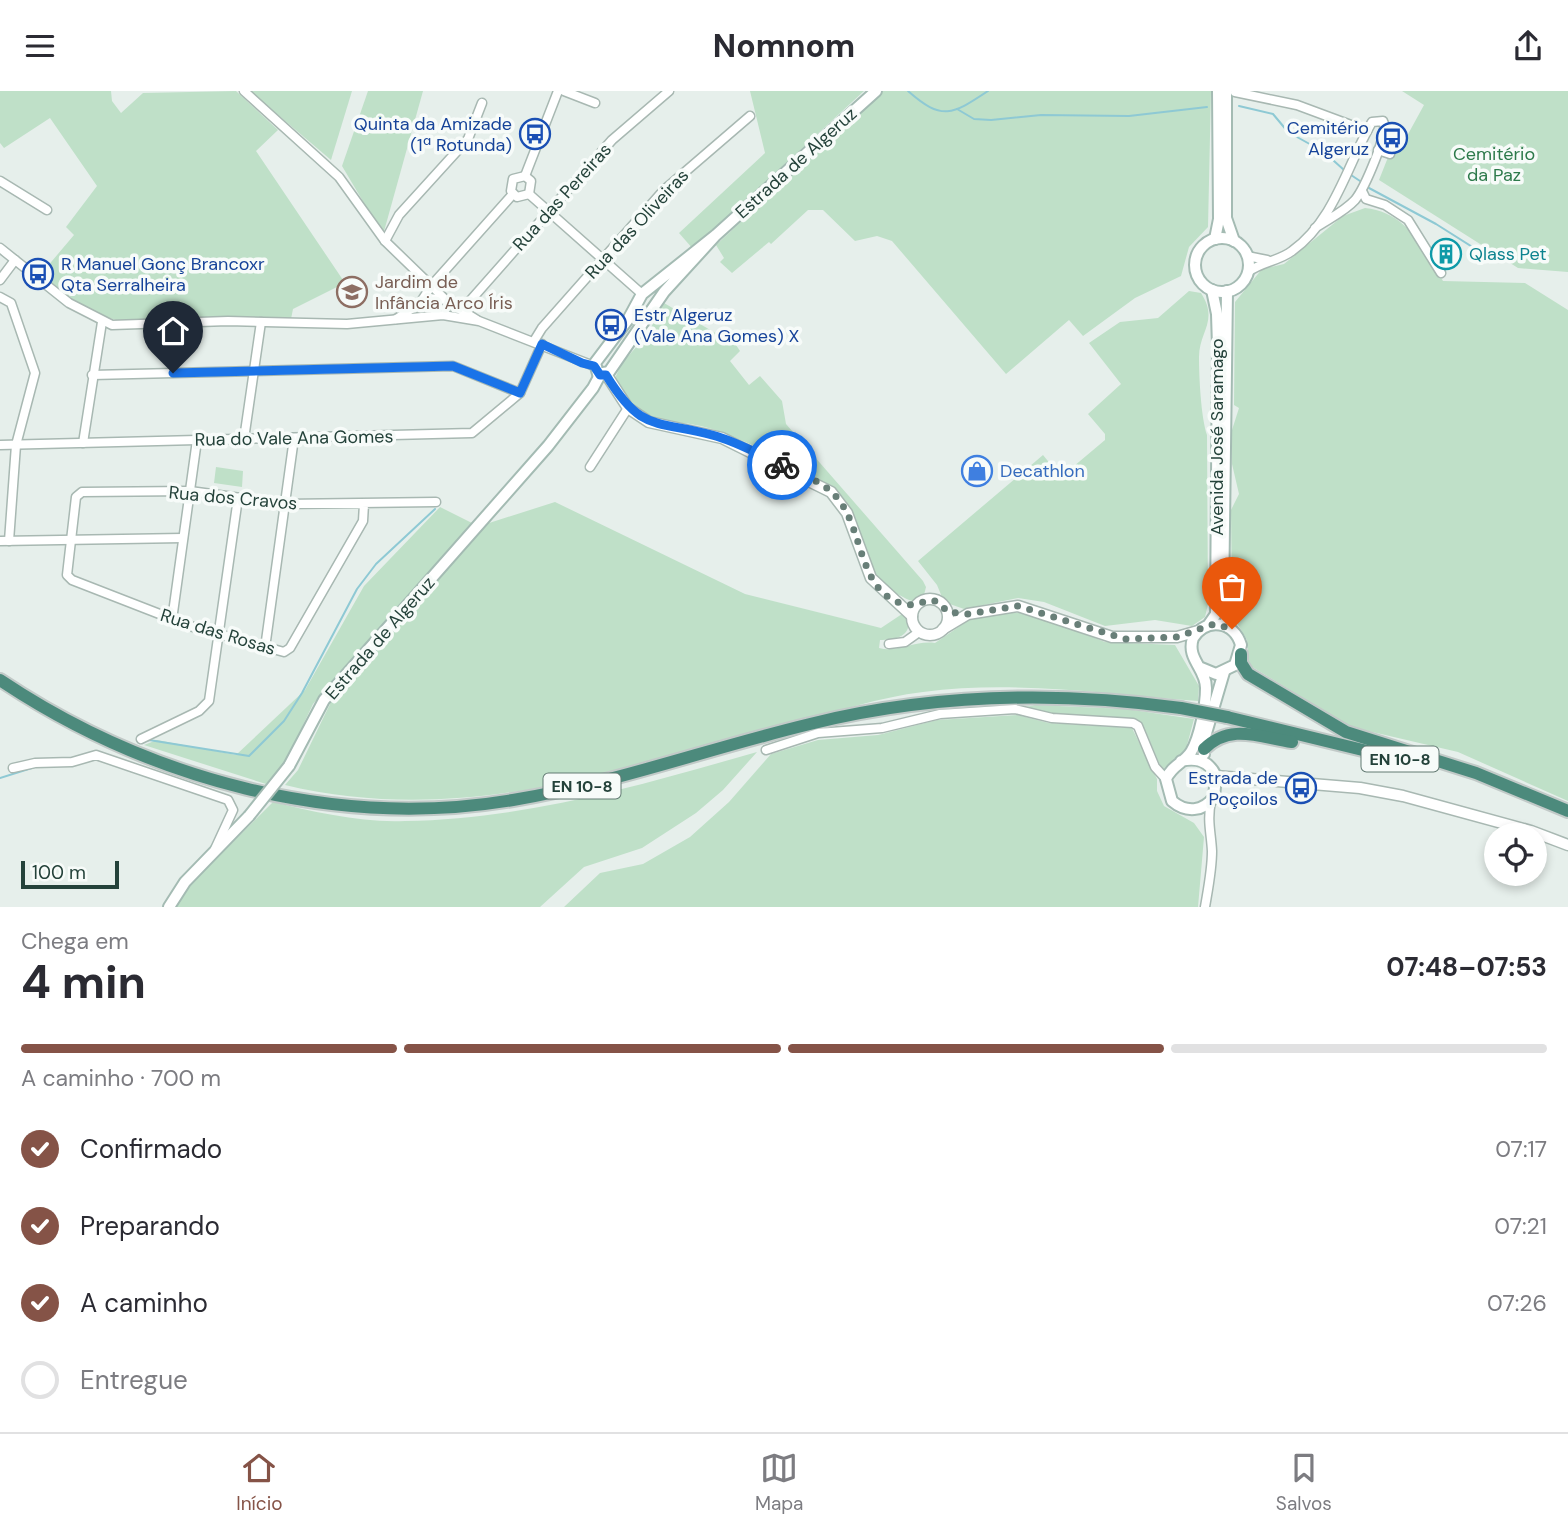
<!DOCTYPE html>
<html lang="pt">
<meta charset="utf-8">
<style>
:root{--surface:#fff;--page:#f7f7f7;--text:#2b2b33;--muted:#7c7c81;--line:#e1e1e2;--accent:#855347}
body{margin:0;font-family:"DM Sans",sans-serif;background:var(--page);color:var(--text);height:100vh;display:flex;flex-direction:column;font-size:26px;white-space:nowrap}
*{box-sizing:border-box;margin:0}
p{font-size:23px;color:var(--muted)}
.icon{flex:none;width:38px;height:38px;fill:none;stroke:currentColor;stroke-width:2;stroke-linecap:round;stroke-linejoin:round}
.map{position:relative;height:816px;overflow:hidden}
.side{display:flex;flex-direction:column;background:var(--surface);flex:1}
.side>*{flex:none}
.buttons{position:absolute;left:1484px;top:732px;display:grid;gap:14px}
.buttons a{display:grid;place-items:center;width:63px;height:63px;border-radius:50%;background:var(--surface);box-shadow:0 4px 10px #0003;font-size:35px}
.scale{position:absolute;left:21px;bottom:18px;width:98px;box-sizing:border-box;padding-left:7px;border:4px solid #24423a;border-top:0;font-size:19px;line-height:24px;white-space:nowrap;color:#24423a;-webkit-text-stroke:5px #f7fbf9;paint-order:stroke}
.pin{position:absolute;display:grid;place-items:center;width:60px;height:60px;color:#fff;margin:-72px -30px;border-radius:50% 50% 50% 0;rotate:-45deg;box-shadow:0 0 7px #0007}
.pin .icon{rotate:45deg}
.courier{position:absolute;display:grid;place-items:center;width:70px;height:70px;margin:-35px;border:5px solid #1a73e8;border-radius:50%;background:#fff;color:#222;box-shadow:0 2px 9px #0007}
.head em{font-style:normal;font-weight:700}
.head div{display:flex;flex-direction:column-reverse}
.head{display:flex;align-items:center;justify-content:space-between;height:119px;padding:0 21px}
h1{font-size:46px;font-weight:700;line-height:52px}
.bar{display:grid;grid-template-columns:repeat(4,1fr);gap:10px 7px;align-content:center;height:84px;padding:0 21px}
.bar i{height:9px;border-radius:5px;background:var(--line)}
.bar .active{background:var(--accent)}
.bar p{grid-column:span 4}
ol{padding:0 21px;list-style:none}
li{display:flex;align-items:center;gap:21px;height:77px}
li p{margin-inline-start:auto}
li .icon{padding:7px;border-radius:50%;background:var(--accent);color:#fff;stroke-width:4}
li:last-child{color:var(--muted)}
li i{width:38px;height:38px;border:4px solid var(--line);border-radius:50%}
header{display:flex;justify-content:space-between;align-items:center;height:91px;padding:0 21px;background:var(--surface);font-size:32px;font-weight:700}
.tabs{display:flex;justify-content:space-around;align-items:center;height:98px;border-top:2px solid var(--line);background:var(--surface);font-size:19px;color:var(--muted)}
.tabs a{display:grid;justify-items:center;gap:4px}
.tabs .active{color:var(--accent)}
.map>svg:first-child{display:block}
</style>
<header><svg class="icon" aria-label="menu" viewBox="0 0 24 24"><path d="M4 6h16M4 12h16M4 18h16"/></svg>Nomnom<svg class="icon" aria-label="share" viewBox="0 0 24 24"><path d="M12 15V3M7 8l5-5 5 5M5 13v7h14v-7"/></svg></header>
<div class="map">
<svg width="1568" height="816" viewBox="0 0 1568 816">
<rect width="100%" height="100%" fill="#e6efeb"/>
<!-- green -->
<g fill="#bfe0c8">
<path d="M0 0H111L112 10 121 22 143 2 236 0 278 39 256 60 345 192 293 218 291 228 130 232C90 225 72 208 41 183L74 144 66 136 97 95 50 27 4 57 0 52Z"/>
<path d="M250 0H352L331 69Z"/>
<path d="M368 0H423L383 144 342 75Z"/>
<path d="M750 0H864L693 158 679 142 765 62Z"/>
<path d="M882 0H1211L1208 136 1189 156 1181 185 1135 207 1083 245 1069 229 1006 283 892 150 877 145 855 150 823 119H808L771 153 769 151 732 182 720 171 724 167 716 154Z"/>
<path d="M1402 0H1568V181L1518 177 1379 89 1398 41 1407 45 1424 14Z"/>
<path d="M1365 117C1407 121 1424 158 1443 190L1525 192 1568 219V710L1458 661 1351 636 1249 574 1247 549 1234 527 1232 510 1231 419 1239 403 1232 373V339L1239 317 1234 314 1235 211 1262 178 1284 173 1343 125Z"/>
<path d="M1189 200 1201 202C1219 230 1199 240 1199 266 1199 286 1201 326 1207 344L1208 513 1205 526 1192 535 1155 529 1105 535 1044 511 1018 507 964 518 944 511 937 494 918 470 1043 364 1061 386 1105 349V343L1088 323 1121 293 1089 252 1120 231 1158 227Z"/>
<path d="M664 212 736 254 740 260 730 270 749 294 760 285 782 310 786 333 923 490 926 496 923 508C915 512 910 510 903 506 853 483 871 425 833 397 805 377 750 352 718 340 665 321 650 347 615 287L622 272 647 244Z"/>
<path d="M216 376 243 380 242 396 214 392Z"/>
<path d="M555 411 745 503 881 537 905 521C916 543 899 549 880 549L879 557C899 562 915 549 935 552L969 529 1000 522H1032L1105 551 1175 554 1199 595 1198 610C1107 603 1014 589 923 601 880 606 836 621 794 632 622 677 465 737 285 694L298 679 332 609 486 433Z"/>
<path d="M440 416 472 432 313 613 286 670 266 693 144 654 157 649 236 664 305 599 364 495Z"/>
<path d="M1035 614 1126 618 1194 628 1186 658 1162 679 1146 641 1138 630 1044 623 1026 616Z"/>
<path d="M1017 624 1049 632 1132 637 1157 688V700L1164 715 1194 732 1204 746 1198 816H564L600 782 643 773 690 746 729 711 771 663 818 649 878 644 937 629Z"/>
<path d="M757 661 723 699 696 722 642 757 584 776 540 816H176L191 793 273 711C315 721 362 732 405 730 527 728 641 694 757 661Z"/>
</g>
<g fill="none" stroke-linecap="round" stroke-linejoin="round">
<!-- stream -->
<g stroke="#8ec9d4" stroke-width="2">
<path d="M908 0C942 30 952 24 988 0"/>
<path d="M1239 15 1273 23 1288 41 1324 61 1344 79"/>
<path d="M957 18 974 28 991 29 1041 24 1129 25 1207 16"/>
<path d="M1351 84 1360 90"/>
<path d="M1369 97 1436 133 1493 169"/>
<path d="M140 652 149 649 249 665 284 630 302 602 357 498 376 473 435 418"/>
<path d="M0 687 35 676"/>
</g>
<!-- minor casing -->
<g stroke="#a8b8b2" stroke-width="11">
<g id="minor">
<path d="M244 0 339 86 385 150 448 211 477 229"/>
<path d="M564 0 595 12"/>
<path d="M1235 1 1297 14 1367 40"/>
<path d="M1378 59 1390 63"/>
<path d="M525 85 558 0"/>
<path d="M525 85 513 88 511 100 517 106 529 103"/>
<path d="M525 85 531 90 529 103"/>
<path d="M0 90 47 119"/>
<path d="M1362 100 1366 108 1385 114 1408 129 1441 182"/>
<path d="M529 103 642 203"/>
<path d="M385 150 399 124 468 48 482 12"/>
<path d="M0 157 69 212 112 234 228 230 347 233 443 224 479 230 594 275"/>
<path d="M1247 165 1267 169"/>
<path d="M1248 181C1261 171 1279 170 1292 160 1335 129 1347 74 1372 31L1383 30C1390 40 1364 98 1355 109 1344 121 1328 128 1315 137"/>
<path d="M0 189 15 169"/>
<path d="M0 206 11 212 35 282 16 354 9 450"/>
<path d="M420 212 432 194 513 103"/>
<path d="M462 219 612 49 669 0"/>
<path d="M396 228 429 207 446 209"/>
<path d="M534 250 542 237 664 99 750 25"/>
<path d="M92 284 453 275 520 302"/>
<path d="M244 348 261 231"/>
<path d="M83 352 102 231"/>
<path d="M0 354 472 342 520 302 542 253"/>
<path d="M590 376 628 317"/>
<path d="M364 413 363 430 290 557 284 561 193 536 72 489 67 484 76 406 82 401 190 400 285 413 436 411"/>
<path d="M0 450 183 447"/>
<path d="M172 529 197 349"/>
<path d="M889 553 905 551 919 541"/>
<path d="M265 557 294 347"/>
<path d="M141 648 199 620 209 610 238 407"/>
<path d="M766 659 818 642 882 637 940 623 1015 618 1052 627 1133 632 1138 635 1155 676 1166 688"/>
<path d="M13 677 35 672 72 671 96 664 228 709 233 719 215 758"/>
<path d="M1205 816C1208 798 1212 779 1212 760 1211 741 1207 730 1211 710"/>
</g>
</g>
<!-- tertiary casing -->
<g stroke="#a8b8b2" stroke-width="13">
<g id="tertiary">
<path d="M606 283 628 317 649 331 722 347 831 401 847 422 871 487 912 525"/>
<circle cx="930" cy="526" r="18"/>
<path d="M943 538 968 523 1018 515 1112 546H1177L1198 540"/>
<path d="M1216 685 1360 697 1403 705 1531 740 1568 754"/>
</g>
</g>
<!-- secondary casing -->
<g stroke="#a4bbb3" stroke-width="14">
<g id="secondary">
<path d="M1226 0V127L1234 150"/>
<path d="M716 144 664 201 609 281 598 283 595 272 629 227 642 203 716 144 876 0"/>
<circle cx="1222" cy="174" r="27"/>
<path d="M1215 148 1219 128 1218 0"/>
<path d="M1227 200 1223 513 1228 536"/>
<path d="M1209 533 1216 523 1218 255 1217 223 1212 199"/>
<path d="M1204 663V649L1224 581"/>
<path d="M1181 670C1197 666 1209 670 1216 685L1214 706C1203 721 1186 722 1172 710L1166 688C1172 674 1184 672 1191 661 1200 646 1206 614 1206 597 1206 577 1186 568 1193 547 1207 526 1234 530 1241 554L1235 574 1216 583 1199 576"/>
<path d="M289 675 324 609 548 355 593 297 600 284"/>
<path d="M169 816 185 791 249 725"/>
</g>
</g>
<!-- trunk casing -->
<g stroke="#c2cac8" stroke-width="16">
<g id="trunk">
<path d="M1241 563V572L1248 583 1346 641 1476 682 1568 720"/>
<path d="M0 589C148 688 335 739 513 709 615 692 710 657 810 633 931 603 1058 600 1181 617"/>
<path d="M1227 626 1404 669"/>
<path d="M1204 658C1230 632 1259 646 1292 651"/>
</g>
</g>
<!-- minor -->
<use href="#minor" stroke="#fff" stroke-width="8"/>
<!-- tertiary -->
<use href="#tertiary" stroke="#fff" stroke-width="10"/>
<!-- secondary -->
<use href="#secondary" stroke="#fff" stroke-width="10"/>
<!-- trunk -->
<use href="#trunk" stroke="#4c8a7c" stroke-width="12"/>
<!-- secondary-bridge casing -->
<g stroke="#a4bbb3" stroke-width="14" stroke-linecap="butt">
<path id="secondary-bridge" d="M249 725 289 675"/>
</g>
<!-- trunk-bridge casing -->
<g stroke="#c2cac8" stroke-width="16" stroke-linecap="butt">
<path id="trunk-bridge" d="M1181 617 1227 626"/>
</g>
<!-- secondary-bridge -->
<use href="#secondary-bridge" stroke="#fff" stroke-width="10"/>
<!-- trunk-bridge -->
<use href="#trunk-bridge" stroke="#4c8a7c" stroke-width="12"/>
</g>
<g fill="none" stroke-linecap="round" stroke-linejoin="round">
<!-- done -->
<path stroke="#687f78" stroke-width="7" stroke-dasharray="0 12.6" d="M782 374C800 383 825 391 838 408 865 440 858 510 912 514 919 514 924 509 933 509L941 513 947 521 968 523 1018 515 1125 548 1177 546 1214 533 1232 538"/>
<!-- route -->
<path stroke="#1a73e8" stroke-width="9" d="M173 282 453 275 520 302 542 253 582 272 594 275 600 284H606C641 341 654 329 712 344 736 350 760 364 782 374"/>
</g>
<!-- icons -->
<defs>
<g id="bus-ring" transform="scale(1.575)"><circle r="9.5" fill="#f7fbf9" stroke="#1a4fb4" stroke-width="1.5"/><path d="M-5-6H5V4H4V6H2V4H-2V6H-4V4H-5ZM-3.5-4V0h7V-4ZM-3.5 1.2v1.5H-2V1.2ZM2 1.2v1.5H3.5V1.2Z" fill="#1a4fb4"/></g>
<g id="building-ring" transform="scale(1.575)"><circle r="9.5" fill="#f7fbf9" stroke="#0f9aa8" stroke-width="1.5"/><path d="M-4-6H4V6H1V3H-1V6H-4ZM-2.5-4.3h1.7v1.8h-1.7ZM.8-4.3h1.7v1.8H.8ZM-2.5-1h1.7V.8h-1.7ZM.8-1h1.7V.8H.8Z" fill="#0f9aa8"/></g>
<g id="school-ring" transform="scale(1.575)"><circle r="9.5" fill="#f7fbf9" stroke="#8d6e63" stroke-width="1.5"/><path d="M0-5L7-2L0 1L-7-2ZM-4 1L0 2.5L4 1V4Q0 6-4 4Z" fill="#8d6e63"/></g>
<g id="shop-ring" transform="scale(1.575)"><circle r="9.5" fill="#f7fbf9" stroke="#3f7fe0" stroke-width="1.5"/><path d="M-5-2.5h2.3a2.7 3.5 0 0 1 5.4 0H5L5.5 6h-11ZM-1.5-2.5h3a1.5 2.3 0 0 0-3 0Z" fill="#3f7fe0"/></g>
</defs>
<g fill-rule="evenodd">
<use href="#bus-ring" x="535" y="43"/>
<use href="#bus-ring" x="1392" y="47"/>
<use href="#building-ring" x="1446" y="163"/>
<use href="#bus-ring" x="38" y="183"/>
<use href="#school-ring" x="352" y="201"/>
<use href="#bus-ring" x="611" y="234"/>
<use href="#shop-ring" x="977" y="380"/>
<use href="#bus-ring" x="1301" y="697"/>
</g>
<g text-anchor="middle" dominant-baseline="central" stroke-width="7" stroke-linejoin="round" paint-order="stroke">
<!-- shield labels -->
<g fill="#f7fbf9" stroke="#637a73" stroke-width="2">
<rect x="1361.5" y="655.5" width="77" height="25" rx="5"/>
<rect x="543.5" y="682.5" width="77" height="25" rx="5"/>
</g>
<g font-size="16" font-weight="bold" fill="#24423a">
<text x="1400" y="668">EN 10-8</text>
<text x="582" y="695">EN 10-8</text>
</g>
<!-- transit labels -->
<g font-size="18" fill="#164399" stroke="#f7fbf9" text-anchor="end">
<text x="512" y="33">Quinta da Amizade<tspan x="512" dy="21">(1ª Rotunda)</tspan></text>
<text x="1369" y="37">Cemitério<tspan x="1369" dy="21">Algeruz</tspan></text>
<text x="61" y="173" text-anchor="start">R Manuel Gonç Brancoxr<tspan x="61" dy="21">Qta Serralheira</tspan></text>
<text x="634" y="224" text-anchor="start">Estr Algeruz<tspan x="634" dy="21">(Vale Ana Gomes) X</tspan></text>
<text x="1278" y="687">Estrada de<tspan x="1278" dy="21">Poçoilos</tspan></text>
</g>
<!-- park labels -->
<g font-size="18" fill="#2d7a4b" stroke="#f7fbf9">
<text x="1494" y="63">Cemitério<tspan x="1494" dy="21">da Paz</tspan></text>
</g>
<!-- street labels -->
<g font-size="18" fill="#24423a" stroke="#f7fbf9">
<text transform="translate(796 72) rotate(-42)">Estrada de Algeruz</text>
<text transform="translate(562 106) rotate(-48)">Rua das Pereiras</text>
<text transform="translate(637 133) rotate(-47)">Rua das Oliveiras</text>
<text transform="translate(1217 346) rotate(-90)">Avenida José Saramago</text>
<text transform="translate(294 347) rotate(-1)">Rua do Vale Ana Gomes</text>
<text transform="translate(233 407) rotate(5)">Rua dos Cravos</text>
<text transform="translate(218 541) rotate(17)">Rua das Rosas</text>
<text transform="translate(380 547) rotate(-49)">Estrada de Algeruz</text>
</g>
<!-- culture labels -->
<g font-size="18" fill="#0d838f" stroke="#f7fbf9" text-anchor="start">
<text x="1469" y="163">Qlass Pet</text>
</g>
<!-- education labels -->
<g font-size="18" fill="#785e54" stroke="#f7fbf9" text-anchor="start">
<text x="375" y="191">Jardim de<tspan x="375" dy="21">Infância Arco Íris</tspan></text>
</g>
<!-- shop labels -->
<g font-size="18" fill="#366cbe" stroke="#f7fbf9" text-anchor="start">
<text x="1000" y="380">Decathlon</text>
</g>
</g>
</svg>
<div class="buttons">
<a><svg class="icon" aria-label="locate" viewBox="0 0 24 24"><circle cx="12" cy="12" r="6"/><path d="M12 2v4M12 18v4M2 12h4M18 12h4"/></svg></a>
</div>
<div class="scale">100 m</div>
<div class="pin" style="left:1232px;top:538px;background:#ea580c"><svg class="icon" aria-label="bag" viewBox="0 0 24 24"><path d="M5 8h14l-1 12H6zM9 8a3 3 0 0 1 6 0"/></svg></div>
<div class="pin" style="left:173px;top:282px;background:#1f2937"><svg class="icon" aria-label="home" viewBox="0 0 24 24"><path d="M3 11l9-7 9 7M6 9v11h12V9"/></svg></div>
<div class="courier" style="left:782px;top:374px"><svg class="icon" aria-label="bike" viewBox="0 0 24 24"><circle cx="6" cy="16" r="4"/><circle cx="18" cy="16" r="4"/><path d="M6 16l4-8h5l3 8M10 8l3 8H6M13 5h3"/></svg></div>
</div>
<section class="side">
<div class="head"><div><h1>4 min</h1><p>Chega em</p></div><em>07:48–07:53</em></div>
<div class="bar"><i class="active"></i><i class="active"></i><i class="active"></i><i></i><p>A caminho · 700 m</p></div>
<ol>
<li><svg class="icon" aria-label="check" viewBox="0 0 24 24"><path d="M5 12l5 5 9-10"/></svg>Confirmado<p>07:17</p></li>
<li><svg class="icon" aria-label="check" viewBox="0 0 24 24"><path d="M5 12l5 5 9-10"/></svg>Preparando<p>07:21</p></li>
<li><svg class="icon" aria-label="check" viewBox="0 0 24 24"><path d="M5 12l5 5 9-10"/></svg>A caminho<p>07:26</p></li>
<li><i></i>Entregue</li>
</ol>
</section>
<nav class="tabs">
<a class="active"><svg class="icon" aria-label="home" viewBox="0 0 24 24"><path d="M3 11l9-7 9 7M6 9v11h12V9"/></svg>Início</a>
<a><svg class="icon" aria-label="map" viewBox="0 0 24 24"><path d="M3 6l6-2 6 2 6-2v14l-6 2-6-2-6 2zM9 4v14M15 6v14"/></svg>Mapa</a>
<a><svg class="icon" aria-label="saved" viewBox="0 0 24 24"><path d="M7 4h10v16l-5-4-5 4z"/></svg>Salvos</a>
</nav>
